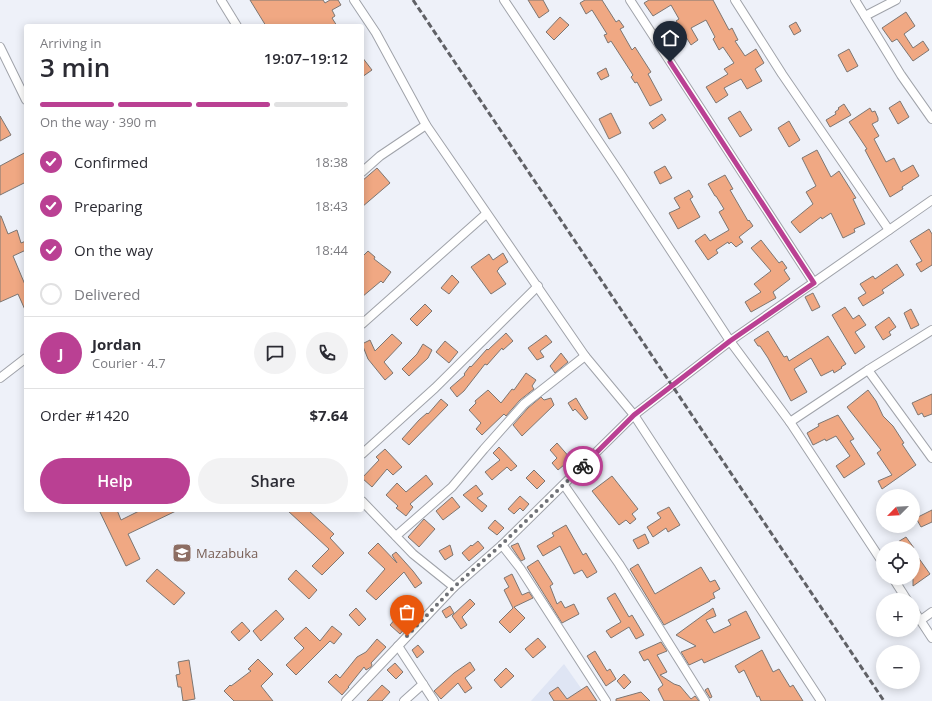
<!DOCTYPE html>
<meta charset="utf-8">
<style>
:root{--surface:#fff;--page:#f2f2f3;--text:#2b2b33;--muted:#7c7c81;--line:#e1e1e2;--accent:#ba4093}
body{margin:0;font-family:"Open Sans",sans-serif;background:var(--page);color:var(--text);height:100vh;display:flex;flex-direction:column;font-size:15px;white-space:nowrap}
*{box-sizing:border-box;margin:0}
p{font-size:13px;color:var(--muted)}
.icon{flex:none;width:22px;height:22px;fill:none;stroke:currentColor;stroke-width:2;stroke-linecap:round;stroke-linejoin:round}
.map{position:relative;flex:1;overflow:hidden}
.drawer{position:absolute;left:24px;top:24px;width:340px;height:488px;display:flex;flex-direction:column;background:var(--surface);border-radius:4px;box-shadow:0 2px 10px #0003}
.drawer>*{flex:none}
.needle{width:26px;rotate:246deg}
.fabs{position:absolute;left:876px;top:489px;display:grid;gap:8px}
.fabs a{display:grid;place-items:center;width:44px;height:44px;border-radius:50%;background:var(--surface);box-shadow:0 2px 10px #0003;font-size:20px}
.pin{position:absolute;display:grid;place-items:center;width:34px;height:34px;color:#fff;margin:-41px -17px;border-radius:50% 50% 50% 0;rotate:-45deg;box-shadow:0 0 4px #0007}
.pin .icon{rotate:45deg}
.courier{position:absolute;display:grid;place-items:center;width:40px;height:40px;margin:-20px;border:3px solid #ba4093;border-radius:50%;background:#fff;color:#222;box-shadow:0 1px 5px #0007}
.overview em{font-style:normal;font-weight:600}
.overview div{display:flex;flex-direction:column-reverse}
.overview{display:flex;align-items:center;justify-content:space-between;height:68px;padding:0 16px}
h1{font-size:26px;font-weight:600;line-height:30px}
.bar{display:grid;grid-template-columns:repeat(4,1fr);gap:6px 4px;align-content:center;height:48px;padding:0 16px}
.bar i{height:5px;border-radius:3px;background:var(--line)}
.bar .selected{background:var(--accent)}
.bar p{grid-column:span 4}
.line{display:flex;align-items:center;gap:10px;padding:0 16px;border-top:1px solid var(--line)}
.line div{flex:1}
.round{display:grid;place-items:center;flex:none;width:42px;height:42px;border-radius:21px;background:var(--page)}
ol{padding:0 16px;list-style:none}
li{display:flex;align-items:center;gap:12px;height:44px}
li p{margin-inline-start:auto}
li .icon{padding:4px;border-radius:50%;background:var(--accent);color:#fff;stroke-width:4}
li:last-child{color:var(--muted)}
li i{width:22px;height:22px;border:2px solid var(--line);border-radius:50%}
.primary-button{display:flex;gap:8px;margin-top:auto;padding:8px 16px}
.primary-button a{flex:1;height:46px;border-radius:24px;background:var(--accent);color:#fff;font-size:16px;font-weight:600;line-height:46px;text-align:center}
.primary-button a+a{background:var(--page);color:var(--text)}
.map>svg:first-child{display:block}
</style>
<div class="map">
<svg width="932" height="701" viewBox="0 0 932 701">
<rect width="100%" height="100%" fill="#eef1f9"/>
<!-- built -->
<path fill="#dfe5f4" d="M564 664 590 701H531Z"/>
<!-- building -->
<g fill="#f0a883" stroke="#7d7672">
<path d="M250 0H323L325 3 330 0H338L341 5 332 10 335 16 332 18 337 26H266Z"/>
<path d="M528 0H543L549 11 539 18Z"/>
<path d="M585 0H602L616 22 619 20 624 27 620 29 632 50 635 47 651 72 648 74 662 100 650 106 637 82 635 83 631 77 633 75 611 41 608 43 604 35 607 34 592 10 586 14 580 3Z"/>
<path d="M649 0H713L729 30 732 28 738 40 735 41 745 56 756 49 764 63 755 69 762 81 747 89 741 79 724 88 728 95 716 103 706 87 728 74 724 69 734 63 723 47 719 50 713 39 715 37 706 20 691 28 698 40 691 45 676 21 679 19 671 5 653 16 644 3Z"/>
<path d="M906 12 915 26 904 34 913 48 923 41 929 50 913 61 897 39 892 42 882 28Z"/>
<path d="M560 17 569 25 554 40 546 32Z"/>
<path d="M796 22 801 31 794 35 789 26Z"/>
<path d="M849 49 858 66 847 72 838 55Z"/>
<path d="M362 57 372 70 362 77Z"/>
<path d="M606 68 609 76 601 80 597 73Z"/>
<path d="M900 101 909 117 898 124 889 108Z"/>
<path d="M844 104 851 115 830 127 826 120 836 114 835 112 839 109 838 108Z"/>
<path d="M870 108 872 112 875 111 878 118V121L872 124 879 136 874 139 886 162 894 158 901 172 913 165 919 176 902 187 903 189 890 197 865 150 867 149 849 122Z"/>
<path d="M740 111 752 130 740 137 728 118Z"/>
<path d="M611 113 621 133 609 139 599 119Z"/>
<path d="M662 114 666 120 653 129 649 123Z"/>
<path d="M0 116 11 135 0 141Z"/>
<path d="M789 121 800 140 789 147 778 128Z"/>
<path d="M817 150 831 177 839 171 856 198 853 199 865 224 854 229 855 232 843 238 831 213 822 219 821 217 800 233 791 222 813 204 806 192 816 186 802 158Z"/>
<path d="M26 152V182L0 195V166Z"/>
<path d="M665 166 672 178 660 184 654 172Z"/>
<path d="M377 168 390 183 362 207V181Z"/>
<path d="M725 175 733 189 730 190 748 221 749 220 753 226 739 237 743 242 736 247 731 242 729 244 728 242 716 250 718 253 708 260 695 241 705 234 710 241 729 230 719 212 724 209 716 196H715L708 184Z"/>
<path d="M689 190 693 197 690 199 700 217 678 229 669 213 680 208 674 198Z"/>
<path d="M0 216H1L8 234 17 230 21 243 26 241V250L13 256 26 287V312L18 294 0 302Z"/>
<path d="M929 229 932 234V265L921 272 916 264 922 261 910 241Z"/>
<path d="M761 240 779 263 782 261 787 268 784 270 790 279 773 292 776 298 751 312 745 302 761 292 754 284 771 271 751 248Z"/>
<path d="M368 251 375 257 374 259 391 272 383 283 381 281 362 297V257Z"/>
<path d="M503 253 508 262 499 268V269L497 271 506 284 491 294 471 267 489 254 493 260Z"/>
<path d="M897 264 904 275 882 290 884 293 863 306 858 298 866 293 860 284 873 276 875 279Z"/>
<path d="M452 275 459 282 449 294 441 288Z"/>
<path d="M813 293 820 307 812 311 805 297Z"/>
<path d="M425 304 432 311 417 326 410 319Z"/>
<path d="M845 307 853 319 859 315 866 325 855 332 865 347 855 354 832 315Z"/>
<path d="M911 309 919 325 911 329 904 313Z"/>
<path d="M889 317 896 327 889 332 891 335 883 340 875 327Z"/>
<path d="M768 331 784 357 787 356 789 361 828 336 846 364 841 367 842 368 834 373 833 370 821 376 811 358 794 369 807 392 791 401 768 358 760 346H758L754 340Z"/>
<path d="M506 333 513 341 503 350 502 348 487 365 485 364 464 391 457 397 450 388 465 375 464 374 470 366 471 367 487 349 488 350Z"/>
<path d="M392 334 402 343 384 362 393 373 385 380 368 359 362 344 370 340 375 351Z"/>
<path d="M546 335 552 342 540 351 544 357 537 360 528 348Z"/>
<path d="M445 341 458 352 449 363 436 352Z"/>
<path d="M423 344 432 350 428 358 409 376 402 369 417 354Z"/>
<path d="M561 353 568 362 555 373 550 366Z"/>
<path d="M526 373 536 380 532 386 534 389 520 400 506 416 504 414 482 435 476 429 481 423 469 410 476 403 475 401 488 390 501 403 512 389 514 390Z"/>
<path d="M868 390 876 401 883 416 893 426 904 443 902 444 916 465 882 489 878 481 892 475 877 453 881 450 847 407Z"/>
<path d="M932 394V414L924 417 922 413 918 415 912 403Z"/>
<path d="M541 397 544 400 551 398 554 405 522 436 513 425 528 408Z"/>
<path d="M576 398 588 418 585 420 575 409 573 411 568 403Z"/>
<path d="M441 399 448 405 409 445 402 439 419 420 427 413 428 414Z"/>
<path d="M838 415 854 439 850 441 865 464 844 478 836 466 850 456 836 436 826 441 825 439 813 445 807 433 819 426 818 424Z"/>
<path d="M557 443 571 459 558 470 552 463 557 458 550 450Z"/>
<path d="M499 447 517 466 511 471 507 467 492 480 485 472 500 460 493 453Z"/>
<path d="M385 449 402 467 393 475 387 469 372 487 362 478 379 460 376 457Z"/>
<path d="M534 470 545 481 537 489 526 478Z"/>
<path d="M426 475 433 484 410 504 413 507 406 516 396 508 398 506 386 495 397 483 406 492Z"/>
<path d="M612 476 638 509 632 514 636 519 630 524 626 520 619 525 592 491Z"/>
<path d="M476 485 483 494 477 498 487 506 482 512 463 495Z"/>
<path d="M520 496 529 504 523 511 520 508 514 514 508 509Z"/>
<path d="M452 497 460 507 443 520 436 511Z"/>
<path d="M669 507 680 525 668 532 666 528 653 537 647 527 661 518 657 513Z"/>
<path d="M99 510H117L121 520 141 510H178L128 534 140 559 126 566Z"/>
<path d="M287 510H308L334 534 330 538 344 553 322 575 312 566 329 549Z"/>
<path d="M932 510V522L921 527 916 518Z"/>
<path d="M424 519 435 529 419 547 408 537Z"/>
<path d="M495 520 504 528 497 535 488 528Z"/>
<path d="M566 525 583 555 586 553 597 572 587 578 582 570 574 574 560 546 543 556 537 546 554 536 552 533Z"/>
<path d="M645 534 649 543 638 549 633 540Z"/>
<path d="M906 537 914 548H889L901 540Z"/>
<path d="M478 541 484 548 469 561 462 553 471 545 472 546Z"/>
<path d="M378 543 397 563 392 555 396 552 413 571 422 583 415 588 404 572 376 600 366 591 385 569 368 553Z"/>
<path d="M518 543 525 559 521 561 511 546Z"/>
<path d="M450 545 453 555 445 560 439 551Z"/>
<path d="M913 550 930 574 913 586Z"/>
<path d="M538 560 553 584 550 586 557 604 561 601 565 608 574 604 579 614 562 623 527 567Z"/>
<path d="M638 564 655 594 701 567 710 582 715 580 720 589 713 593 715 598 710 600V601L664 625 630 569Z"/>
<path d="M157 569 185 593 174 605 146 581Z"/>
<path d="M296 570 317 590 309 599 288 579Z"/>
<path d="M512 574 522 595 529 592 533 598 514 607 525 618 510 633 499 622 513 608 504 590 509 587 504 578Z"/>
<path d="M615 593 629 617 632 615 644 635 636 639 629 627 611 638 606 631 621 622 607 598Z"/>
<path d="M470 599 475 604 462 617 467 625 461 629 452 616Z"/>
<path d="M450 606 454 613 446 618 442 611Z"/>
<path d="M356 608 366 619 359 626 349 615Z"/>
<path d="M713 608 716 616 706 620 714 633 731 625 728 620 746 611 760 638 704 663 702 659 689 665 681 652 696 646 676 635Z"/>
<path d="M276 610 284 619 261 641 253 631Z"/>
<path d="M403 610 413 619 400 634 390 625Z"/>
<path d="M242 622 250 631 239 641 231 632Z"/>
<path d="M332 626 342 634 334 644 330 641 296 675 286 665 304 648 294 638 306 627 320 641Z"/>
<path d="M538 638 546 647 533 658 525 649Z"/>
<path d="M377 639 386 647 371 663 372 665 371 667 366 670 364 667 348 687H349L342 695 328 682 336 674 340 678 357 657 366 652Z"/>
<path d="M661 642 667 651 657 655 667 672 660 675 674 684 680 686 691 699 695 696 699 701H664L658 689 663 685 648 659 644 661 639 652Z"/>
<path d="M418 645 424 652 417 658 412 650Z"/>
<path d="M762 650 773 672 779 669 790 687 793 685 803 701H761L759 696 757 697 744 670 739 673 735 666Z"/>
<path d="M595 651 607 671 610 669 616 679 606 686 587 656Z"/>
<path d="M258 659 273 674 261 686 273 701H234L224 691 230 685 231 686 251 671 248 669Z"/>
<path d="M189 660 195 699 183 701 181 687H178L176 675 180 674 178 662Z"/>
<path d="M470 662 475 670 465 678 472 688 465 693 458 683 441 699 434 691 454 673Z"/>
<path d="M395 663 403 672 396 679 387 670Z"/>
<path d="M506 668 514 676 501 688 494 680Z"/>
<path d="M624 674 631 682 624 689 617 681Z"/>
<path d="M382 685 390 692 382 701H367Z"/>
<path d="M587 686 597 701H554L549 693 558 687 567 699Z"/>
<path d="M708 688 712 697 710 698 705 690Z"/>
<path d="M641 692 650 701H616V699Z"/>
</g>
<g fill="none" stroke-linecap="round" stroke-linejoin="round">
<!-- street casing -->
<g stroke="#a0a3aa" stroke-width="10">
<g id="street">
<path d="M221 0 237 26"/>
<path d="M354 0 376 33 426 125 585 356 634 415 821 701"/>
<path d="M504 0 620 173 730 341 790 422 883 563"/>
<path d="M630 0 814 283"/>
<path d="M735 0 782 74 889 230"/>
<path d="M855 0 901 75 932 119"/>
<path d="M865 16 896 0"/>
<path d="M0 47 26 100"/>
<path d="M362 172 380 156 426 125"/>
<path d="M362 324 486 214"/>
<path d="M868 370 932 458"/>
<path d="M0 378 26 358"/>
<path d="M790 422 868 370 932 330"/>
<path d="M362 454 435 388 538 286"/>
<path d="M564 485 619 564 705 701"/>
<path d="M362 501 413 554 454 587"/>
<path d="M396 536 452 487 484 449 524 404 585 356"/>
<path d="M502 545 520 568 606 701"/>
<path d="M893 578 907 600"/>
<path d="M913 609 932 638"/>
<path d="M921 620 932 612"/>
<path d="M398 646 434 701"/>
<path d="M346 701 454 587 502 545 634 415 730 341 932 200"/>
<path d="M404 701 423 684"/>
</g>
</g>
<!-- street -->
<use href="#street" stroke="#fff" stroke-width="8"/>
<!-- rail -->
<path stroke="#606166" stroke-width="3" stroke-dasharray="6 3" stroke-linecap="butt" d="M413 0 884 701"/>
</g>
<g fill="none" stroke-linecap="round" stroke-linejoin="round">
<!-- done -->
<path stroke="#6f7176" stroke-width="4" stroke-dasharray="0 7.2" d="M407 636 454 587 502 544 583 466"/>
<!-- route -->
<path stroke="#ba4093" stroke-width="5" d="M583 466 634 415 730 341 814 283 670 62"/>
</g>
<!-- icons -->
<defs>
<g id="school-square" transform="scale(1)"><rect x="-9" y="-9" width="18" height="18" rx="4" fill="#8d6e63" stroke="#eef1f9"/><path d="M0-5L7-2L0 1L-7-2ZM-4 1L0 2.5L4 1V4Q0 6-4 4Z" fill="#fff"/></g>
</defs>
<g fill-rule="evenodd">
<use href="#school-square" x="182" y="553"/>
</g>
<g text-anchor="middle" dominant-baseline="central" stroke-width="3" stroke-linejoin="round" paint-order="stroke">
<!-- education labels -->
<g font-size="13" fill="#785e54" stroke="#eef1f9" text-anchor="start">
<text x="196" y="553">Mazabuka</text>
</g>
</g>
</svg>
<div class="fabs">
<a><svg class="needle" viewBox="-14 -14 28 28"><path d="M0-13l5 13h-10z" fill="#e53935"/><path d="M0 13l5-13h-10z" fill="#7c7c81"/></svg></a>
<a><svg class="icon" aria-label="locate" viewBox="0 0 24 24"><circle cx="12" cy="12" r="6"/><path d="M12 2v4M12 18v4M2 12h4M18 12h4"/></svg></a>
<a>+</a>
<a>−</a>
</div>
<div class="pin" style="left:407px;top:636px;background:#ea580c"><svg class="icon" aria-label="bag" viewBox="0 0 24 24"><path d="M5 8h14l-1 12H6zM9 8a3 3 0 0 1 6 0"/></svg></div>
<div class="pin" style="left:670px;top:62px;background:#1f2937"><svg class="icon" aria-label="home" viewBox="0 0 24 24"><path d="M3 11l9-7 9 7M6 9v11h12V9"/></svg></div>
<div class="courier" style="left:583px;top:466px"><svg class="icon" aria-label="bike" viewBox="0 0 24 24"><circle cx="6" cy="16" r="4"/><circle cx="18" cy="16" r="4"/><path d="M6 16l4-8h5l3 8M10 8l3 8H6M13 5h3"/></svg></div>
<section class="drawer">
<div class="overview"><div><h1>3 min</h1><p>Arriving in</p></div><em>19:07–19:12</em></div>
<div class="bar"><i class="selected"></i><i class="selected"></i><i class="selected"></i><i></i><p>On the way · 390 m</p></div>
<ol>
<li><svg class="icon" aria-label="check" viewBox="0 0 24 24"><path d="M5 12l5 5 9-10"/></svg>Confirmed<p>18:38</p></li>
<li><svg class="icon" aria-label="check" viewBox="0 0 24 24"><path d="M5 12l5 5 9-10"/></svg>Preparing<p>18:43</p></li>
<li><svg class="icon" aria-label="check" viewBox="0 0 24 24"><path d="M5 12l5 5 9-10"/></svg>On the way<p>18:44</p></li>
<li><i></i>Delivered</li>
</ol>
<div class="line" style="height:72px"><b class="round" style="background:var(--accent);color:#fff">J</b><div><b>Jordan</b><p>Courier · 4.7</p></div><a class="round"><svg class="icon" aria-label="chat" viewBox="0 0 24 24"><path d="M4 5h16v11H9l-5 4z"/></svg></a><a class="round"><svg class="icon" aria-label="phone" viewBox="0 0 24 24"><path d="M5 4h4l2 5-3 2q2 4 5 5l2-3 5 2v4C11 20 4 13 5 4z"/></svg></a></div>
<div class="line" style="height:52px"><div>Order #1420</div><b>$7.64</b></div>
<div class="primary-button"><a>Help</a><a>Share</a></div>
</section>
</div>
